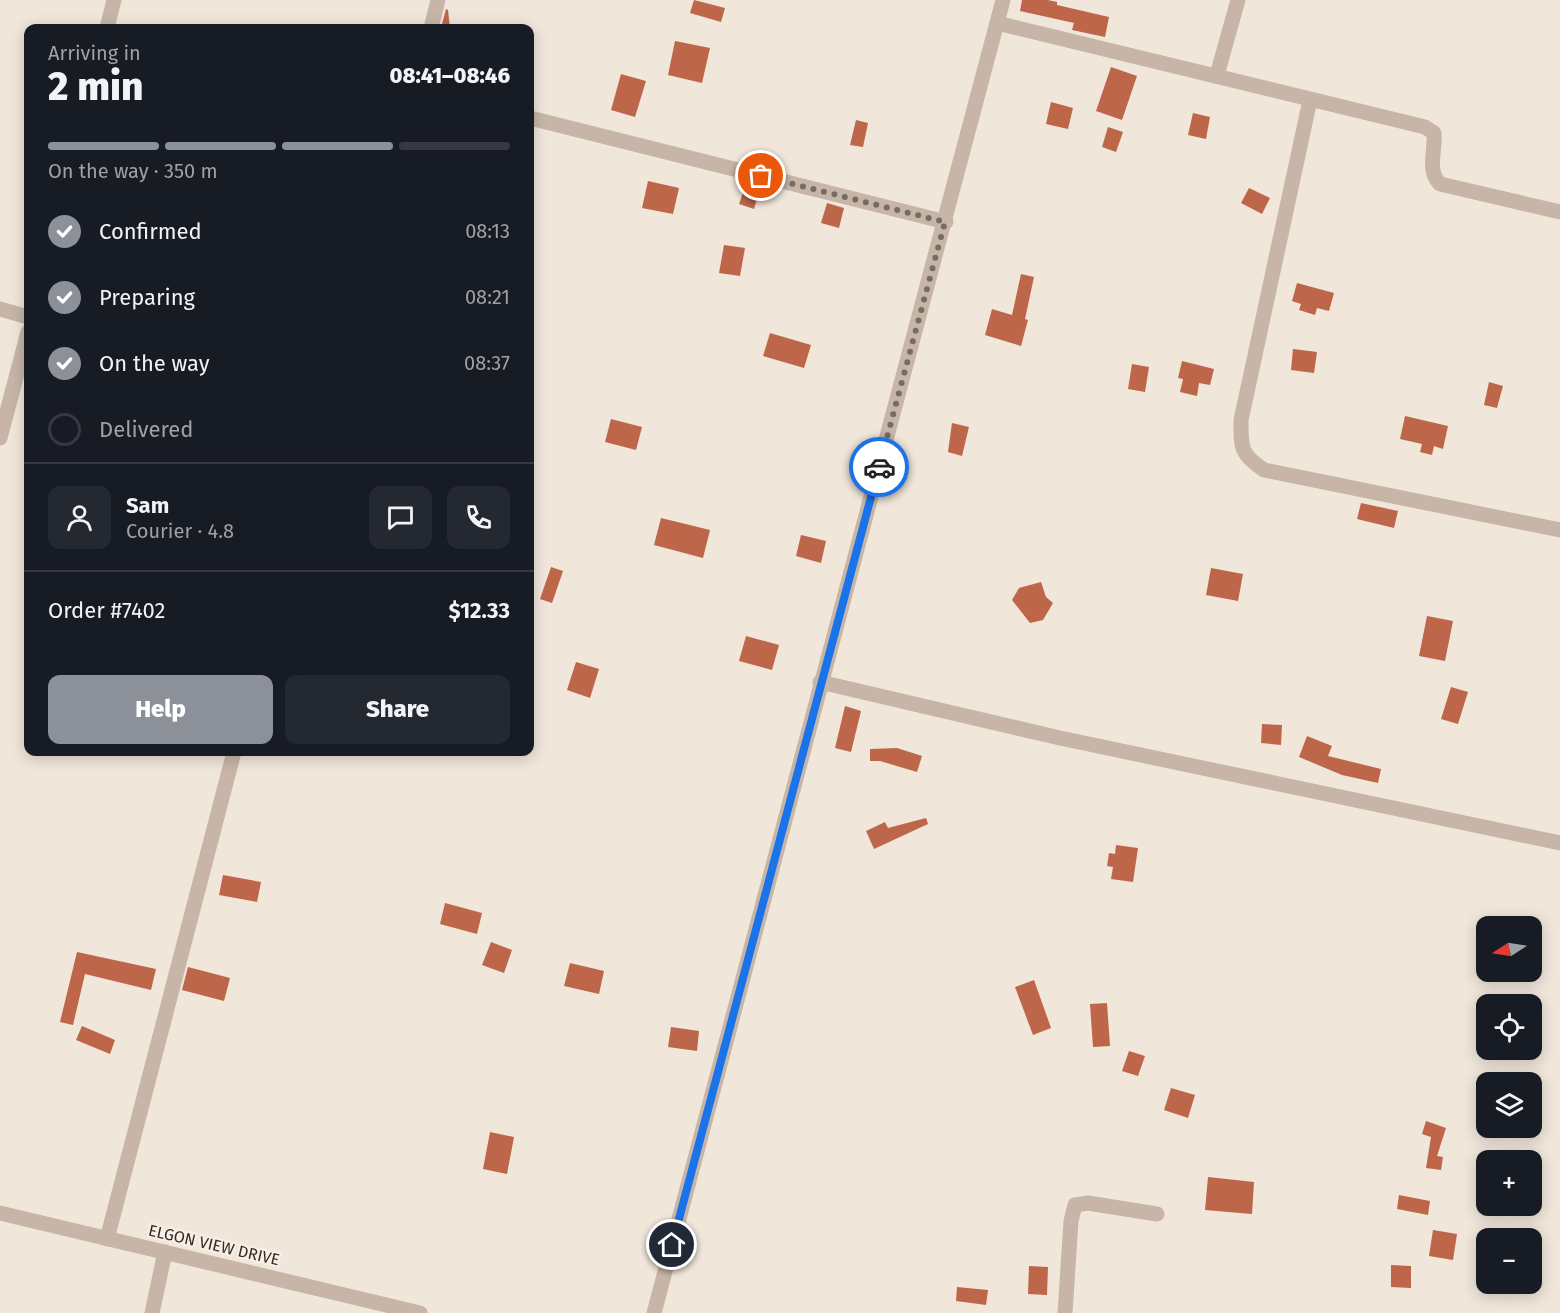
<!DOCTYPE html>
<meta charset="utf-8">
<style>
:root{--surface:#171b24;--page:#242831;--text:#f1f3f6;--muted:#9ea1a6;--line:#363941;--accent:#8c9099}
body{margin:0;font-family:"Fira Sans",sans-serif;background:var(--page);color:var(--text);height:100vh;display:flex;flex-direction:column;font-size:22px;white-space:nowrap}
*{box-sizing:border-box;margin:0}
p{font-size:20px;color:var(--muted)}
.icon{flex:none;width:33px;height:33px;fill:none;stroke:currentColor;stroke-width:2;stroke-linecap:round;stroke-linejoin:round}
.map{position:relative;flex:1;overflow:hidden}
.details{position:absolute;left:24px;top:24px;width:510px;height:732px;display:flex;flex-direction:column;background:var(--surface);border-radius:12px;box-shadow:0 3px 15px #0003}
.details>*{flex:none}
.needle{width:39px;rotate:258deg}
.buttons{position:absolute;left:1476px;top:916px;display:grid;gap:12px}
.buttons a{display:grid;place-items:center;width:66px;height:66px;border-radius:12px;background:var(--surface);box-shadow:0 3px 15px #0003;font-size:30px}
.pin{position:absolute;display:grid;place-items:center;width:51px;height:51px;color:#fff;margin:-26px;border:3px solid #fff;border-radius:50%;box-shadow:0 2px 6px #0007}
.courier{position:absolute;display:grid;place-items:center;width:60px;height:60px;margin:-30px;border:4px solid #1a73e8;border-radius:50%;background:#fff;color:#222;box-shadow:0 2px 8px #0007}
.overview em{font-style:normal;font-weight:800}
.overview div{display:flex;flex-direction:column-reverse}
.overview{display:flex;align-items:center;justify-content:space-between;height:102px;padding:0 24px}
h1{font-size:39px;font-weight:800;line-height:45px}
.bar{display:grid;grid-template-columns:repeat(4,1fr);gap:9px 6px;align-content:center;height:72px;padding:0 24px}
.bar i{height:8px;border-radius:4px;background:var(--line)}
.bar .current{background:var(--accent)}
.bar p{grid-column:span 4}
.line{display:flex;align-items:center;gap:15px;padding:0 24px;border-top:2px solid var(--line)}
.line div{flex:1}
.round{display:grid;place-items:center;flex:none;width:63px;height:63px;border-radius:12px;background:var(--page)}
ol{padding:0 24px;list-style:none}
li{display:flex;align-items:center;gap:18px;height:66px}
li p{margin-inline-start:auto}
li .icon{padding:6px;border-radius:50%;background:var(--accent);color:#fff;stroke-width:4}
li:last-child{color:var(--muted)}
li i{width:33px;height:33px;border:3px solid var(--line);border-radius:50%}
.action{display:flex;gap:12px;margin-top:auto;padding:12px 24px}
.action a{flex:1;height:69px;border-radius:12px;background:var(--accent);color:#fff;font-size:24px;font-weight:800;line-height:69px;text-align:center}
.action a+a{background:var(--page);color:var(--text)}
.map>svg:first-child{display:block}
</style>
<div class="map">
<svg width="1560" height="1313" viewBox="0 0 1560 1313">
<rect width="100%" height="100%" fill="#f0e6da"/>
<!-- building -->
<g fill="#be664a">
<path d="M694 0 725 8 721 22 690 13Z"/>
<path d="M1022 0H1048L1057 2V5L1109 17 1105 37 1072 30 1074 23 1020 11Z"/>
<path d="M446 9 448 10 450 28H441Z"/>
<path d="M675 41 710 48 702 83 668 75Z"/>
<path d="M1111 67 1137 76 1122 120 1096 111Z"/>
<path d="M621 74 646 81 635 117 611 110Z"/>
<path d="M1051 102 1073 108 1068 129 1046 124Z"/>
<path d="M1193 113 1210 117 1206 139 1188 135Z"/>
<path d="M856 120 868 123 863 147 850 145Z"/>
<path d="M1108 127 1123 132 1116 152 1102 147Z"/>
<path d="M648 181 679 188 673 214 642 208Z"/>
<path d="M747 182 761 186 754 209 739 204Z"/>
<path d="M1249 188 1270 198 1262 214 1241 203Z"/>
<path d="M827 203 844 208 839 228 821 223Z"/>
<path d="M724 245 745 248 740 276 719 273Z"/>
<path d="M1021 274 1034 277 1025 319 1028 320 1021 346 985 335 992 309 1012 315Z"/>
<path d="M1297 283 1334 293 1329 311 1317 308 1315 315 1299 310 1301 304 1292 301Z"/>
<path d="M770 333 811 345 804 368 763 356Z"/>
<path d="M1293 349 1317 352 1314 373 1291 370Z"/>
<path d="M1182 361 1214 369 1210 385 1199 383 1197 396 1180 392 1183 379 1178 378Z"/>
<path d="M1132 364 1149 367 1145 392 1128 389Z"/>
<path d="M1489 382 1503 386 1497 408 1484 405Z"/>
<path d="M1405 416 1448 426 1443 449 1434 446 1432 455 1420 452 1422 444 1400 439Z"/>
<path d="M611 419 642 427 636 450 605 442Z"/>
<path d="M952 423 969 427 962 456 948 452Z"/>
<path d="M1361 503 1398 511 1394 528 1357 519Z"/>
<path d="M661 518 710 530 703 558 654 545Z"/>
<path d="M801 535 826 541 821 563 796 556Z"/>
<path d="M551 567 563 571 552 603 540 599Z"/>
<path d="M1211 568 1243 574 1238 601 1206 595Z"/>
<path d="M1041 582 1046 597 1053 603 1043 620 1030 623 1012 600 1019 588Z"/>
<path d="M1427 616 1453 621 1445 661 1419 656Z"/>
<path d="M746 636 779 645 772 670 739 661Z"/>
<path d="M576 662 599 669 590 698 567 690Z"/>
<path d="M1451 687 1468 692 1458 724 1441 719Z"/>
<path d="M845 706 861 711 851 752 835 748Z"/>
<path d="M1262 724 1282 725 1281 745 1261 743Z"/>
<path d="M1307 736 1332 746 1328 756 1381 769 1378 783 1342 775 1299 757Z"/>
<path d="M897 748 922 756 917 772 880 761H870V749Z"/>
<path d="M926 818 928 824 874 849 866 831 885 822 888 828Z"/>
<path d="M1116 845 1138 848 1133 882 1111 879 1113 867 1107 866 1109 853 1115 854Z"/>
<path d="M223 875 261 882 257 902 219 895Z"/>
<path d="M445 903 482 913 477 934 440 924Z"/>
<path d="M491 942 512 950 504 973 482 965Z"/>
<path d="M77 952 156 969 151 990 85 974 73 1025 60 1022Z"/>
<path d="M570 963 604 971 599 994 564 986Z"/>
<path d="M188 967 230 978 224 1001 182 990Z"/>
<path d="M1034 980 1051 1028 1033 1035 1015 987Z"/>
<path d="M1107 1003 1110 1046 1093 1047 1090 1004Z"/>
<path d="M82 1026 115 1040 110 1054 76 1040Z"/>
<path d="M671 1027 699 1031 697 1051 668 1047Z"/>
<path d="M1129 1051 1145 1056 1138 1076 1122 1071Z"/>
<path d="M1171 1088 1195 1095 1188 1118 1164 1110Z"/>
<path d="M1426 1121 1446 1128 1437 1156 1443 1157 1441 1170 1426 1168 1431 1137 1422 1134Z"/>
<path d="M490 1132 514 1137 507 1174 483 1169Z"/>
<path d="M1208 1177 1254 1182 1252 1214 1205 1210Z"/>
<path d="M1399 1195 1430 1201 1428 1215 1397 1209Z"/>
<path d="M1433 1230 1457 1234 1453 1260 1429 1256Z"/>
<path d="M1391 1265 1411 1266V1288L1391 1287Z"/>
<path d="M1029 1266 1048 1267 1047 1295 1028 1294Z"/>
<path d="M957 1287 988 1290 986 1305 956 1301Z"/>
</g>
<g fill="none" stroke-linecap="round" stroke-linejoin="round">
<!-- minor -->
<g stroke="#c7b6a7" stroke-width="15">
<path d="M997 23 1425 127 1434 133C1436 150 1426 170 1440 184L1560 212"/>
<path d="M107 28 114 0"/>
<path d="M431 28 438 0"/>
<path d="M1217 75 1238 0"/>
<path d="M1310 100 1241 420C1241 448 1240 454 1264 470L1560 530"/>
<path d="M530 118 946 222"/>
<path d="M0 309 28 317"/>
<path d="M0 438 28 332"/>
<path d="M820 682 1060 738 1560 843"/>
<path d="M0 1213 420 1313"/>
<path d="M107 1239 234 752"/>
<path d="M152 1313 165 1252"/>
<path d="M654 1313 1003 0"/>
<path d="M1065 1313 1071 1221 1075 1205 1088 1203 1157 1214"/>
</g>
</g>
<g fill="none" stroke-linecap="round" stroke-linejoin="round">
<!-- done -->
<path stroke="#766c66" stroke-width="6" stroke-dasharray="0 10.8" d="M761 176 945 222 879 467"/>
<!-- route -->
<path stroke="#1a73e8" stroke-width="8" d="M672 1245 879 467"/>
</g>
<g text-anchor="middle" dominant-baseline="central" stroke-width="4.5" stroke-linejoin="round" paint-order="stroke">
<!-- street labels -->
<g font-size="16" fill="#342b27" stroke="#f8f0e6">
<text transform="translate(214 1245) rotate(13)">ELGON VIEW DRIVE</text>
</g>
</g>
</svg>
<div class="buttons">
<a><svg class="needle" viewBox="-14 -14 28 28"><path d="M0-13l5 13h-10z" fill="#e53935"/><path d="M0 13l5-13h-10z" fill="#9ea1a6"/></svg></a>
<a><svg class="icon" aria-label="locate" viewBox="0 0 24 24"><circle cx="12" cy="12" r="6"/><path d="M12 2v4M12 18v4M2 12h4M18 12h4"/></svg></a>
<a><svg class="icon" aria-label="layers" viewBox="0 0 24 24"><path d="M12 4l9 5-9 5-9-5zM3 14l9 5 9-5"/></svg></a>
<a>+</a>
<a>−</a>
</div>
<div class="pin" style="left:761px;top:176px;background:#ea580c"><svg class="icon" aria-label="bag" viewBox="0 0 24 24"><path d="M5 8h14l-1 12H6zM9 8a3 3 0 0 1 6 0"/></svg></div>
<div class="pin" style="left:672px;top:1245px;background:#1f2937"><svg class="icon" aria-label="home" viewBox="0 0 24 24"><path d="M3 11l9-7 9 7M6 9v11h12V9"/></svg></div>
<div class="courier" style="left:879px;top:467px"><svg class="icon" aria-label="car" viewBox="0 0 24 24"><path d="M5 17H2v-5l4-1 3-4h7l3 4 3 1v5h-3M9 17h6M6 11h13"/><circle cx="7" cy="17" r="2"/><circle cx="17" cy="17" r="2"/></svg></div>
<section class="details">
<div class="overview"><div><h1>2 min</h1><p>Arriving in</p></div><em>08:41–08:46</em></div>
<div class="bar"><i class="current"></i><i class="current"></i><i class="current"></i><i></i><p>On the way · 350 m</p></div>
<ol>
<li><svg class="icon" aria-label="check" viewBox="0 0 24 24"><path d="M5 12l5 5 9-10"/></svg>Confirmed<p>08:13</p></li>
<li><svg class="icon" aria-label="check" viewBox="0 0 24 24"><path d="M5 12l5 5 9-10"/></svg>Preparing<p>08:21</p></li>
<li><svg class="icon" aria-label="check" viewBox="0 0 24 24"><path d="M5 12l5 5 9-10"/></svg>On the way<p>08:37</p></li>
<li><i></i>Delivered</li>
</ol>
<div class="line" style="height:108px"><a class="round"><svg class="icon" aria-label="person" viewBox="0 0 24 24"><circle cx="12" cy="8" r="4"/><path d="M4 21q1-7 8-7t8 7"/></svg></a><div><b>Sam</b><p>Courier · 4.8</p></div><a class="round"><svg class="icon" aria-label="chat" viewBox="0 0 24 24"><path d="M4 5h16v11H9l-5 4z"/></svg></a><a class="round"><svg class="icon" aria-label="phone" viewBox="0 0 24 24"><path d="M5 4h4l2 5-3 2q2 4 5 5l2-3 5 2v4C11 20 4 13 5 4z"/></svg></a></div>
<div class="line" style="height:78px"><div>Order #7402</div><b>$12.33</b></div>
<div class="action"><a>Help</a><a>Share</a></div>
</section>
</div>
